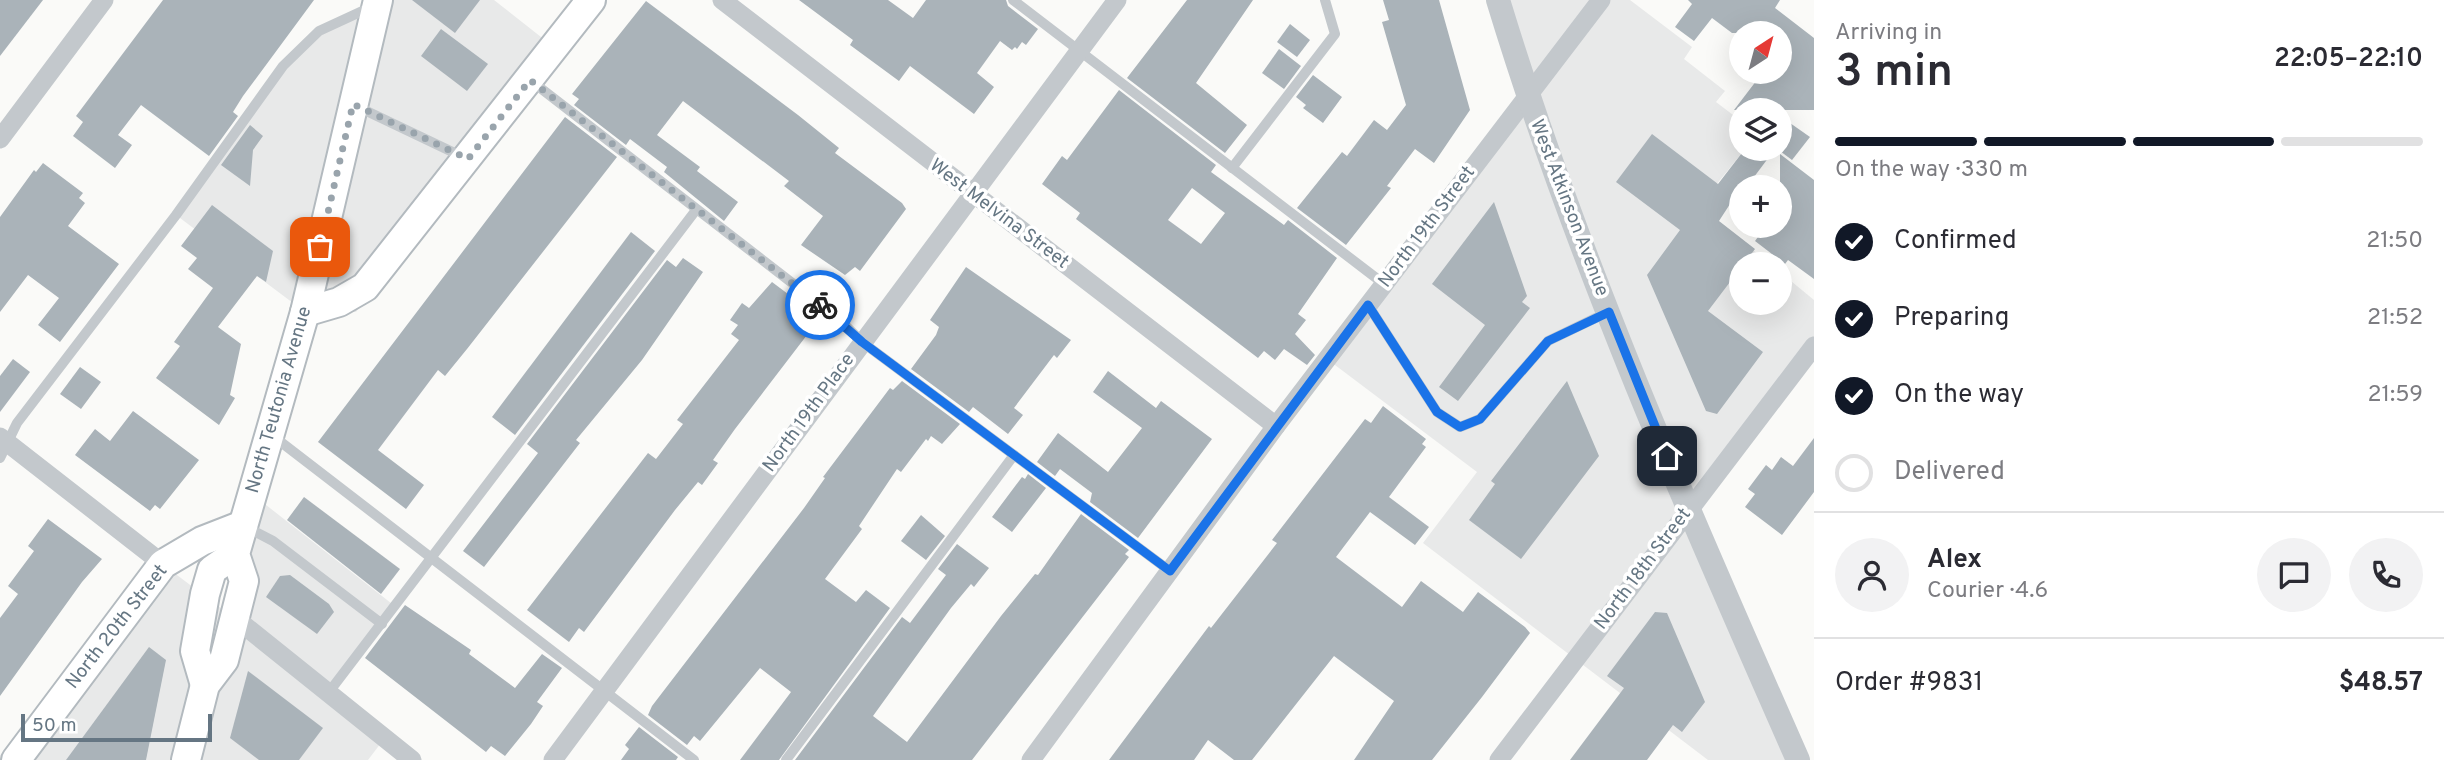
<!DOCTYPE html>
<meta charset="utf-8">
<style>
:root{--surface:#fff;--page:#f2f2f3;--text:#2b2b33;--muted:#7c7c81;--line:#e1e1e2;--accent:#111827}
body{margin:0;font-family:Overpass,sans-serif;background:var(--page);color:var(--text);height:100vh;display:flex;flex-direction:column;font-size:26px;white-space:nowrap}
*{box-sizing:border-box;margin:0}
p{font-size:23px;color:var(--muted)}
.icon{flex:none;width:38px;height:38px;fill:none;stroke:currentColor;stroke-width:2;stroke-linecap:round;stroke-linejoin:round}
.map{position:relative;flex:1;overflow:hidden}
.sheet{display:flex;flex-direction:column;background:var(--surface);width:630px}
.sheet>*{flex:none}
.needle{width:46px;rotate:36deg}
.controls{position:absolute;left:1729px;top:21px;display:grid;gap:14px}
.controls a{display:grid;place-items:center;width:63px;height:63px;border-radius:50%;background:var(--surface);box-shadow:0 7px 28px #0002;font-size:35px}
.scale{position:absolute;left:21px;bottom:18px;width:191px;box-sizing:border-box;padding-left:7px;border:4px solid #657683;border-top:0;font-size:19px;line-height:24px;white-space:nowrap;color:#657683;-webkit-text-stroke:5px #fff;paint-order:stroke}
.pin{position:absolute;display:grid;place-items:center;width:60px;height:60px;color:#fff;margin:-30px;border-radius:14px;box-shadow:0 4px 10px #0006}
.courier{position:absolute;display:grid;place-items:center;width:70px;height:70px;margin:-35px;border:5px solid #1a73e8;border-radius:50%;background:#fff;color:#222;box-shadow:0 2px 9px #0007}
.headline em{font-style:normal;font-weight:600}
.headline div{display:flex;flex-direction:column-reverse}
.headline{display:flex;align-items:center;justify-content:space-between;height:119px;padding:0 21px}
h1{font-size:46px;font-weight:600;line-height:52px}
.bar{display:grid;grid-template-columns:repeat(4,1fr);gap:10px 7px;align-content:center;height:84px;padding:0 21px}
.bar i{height:9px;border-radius:5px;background:var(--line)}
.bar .active{background:var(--accent)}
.bar p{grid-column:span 4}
.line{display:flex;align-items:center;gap:18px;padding:0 21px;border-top:2px solid var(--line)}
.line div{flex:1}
.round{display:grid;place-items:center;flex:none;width:74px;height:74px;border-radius:37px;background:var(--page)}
ol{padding:0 21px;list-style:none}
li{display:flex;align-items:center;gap:21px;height:77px}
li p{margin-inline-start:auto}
li .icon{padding:7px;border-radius:50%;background:var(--accent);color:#fff;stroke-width:4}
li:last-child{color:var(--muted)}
li i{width:38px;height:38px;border:4px solid var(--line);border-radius:50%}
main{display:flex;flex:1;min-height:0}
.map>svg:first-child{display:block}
</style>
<main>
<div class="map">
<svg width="1814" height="760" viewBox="0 0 1814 760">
<rect width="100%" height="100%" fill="#fafaf8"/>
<!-- built -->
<g fill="#e8e9e9">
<path d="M372 0H494L555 48 468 159 356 312H305L176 215 283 66 319 31Z"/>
<path d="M1504 0H1630L1692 47 1684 59 1725 91 1716 102 1741 121V149H1745L1699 206 1770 264H1741V303H1780V272L1814 300V346L1688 510 1798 760H1708L1423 543 1477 472 1327 359 1530 93Z"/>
<path d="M261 501 396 607 330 692 384 739 368 760H16L165 566 234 618Z"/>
</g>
<!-- building -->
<g fill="#aab3b9" fill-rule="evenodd">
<path d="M0 0H43L0 56Z"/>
<path d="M163 0H314L243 96 233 112 238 116 209 156 141 105 118 135 132 145 115 168 73 136 83 122 76 116Z"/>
<path d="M412 0H480L455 33Z"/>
<path d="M799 0H888L913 18 926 0H1006L1008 6 1038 29 1026 45 1022 42 1017 49 1015 47 1012 50 1000 41 977 73 994 87 974 114 910 66 899 81 850 45 853 40Z"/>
<path d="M1187 0H1253L1196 83 1247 125 1225 153 1127 78Z"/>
<path d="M1383 0H1439L1470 110 1434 163 1415 149 1387 186 1391 188 1346 245 1297 208 1342 152 1347 156 1374 120 1387 130 1406 105 1382 22 1389 20Z"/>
<path d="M1688 0H1780L1775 8 1814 38V110H1734L1763 72H1782L1780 33H1732L1712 18 1694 41 1675 27 1692 4Z"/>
<path d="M646 1 798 115 839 148 835 153 902 203 906 209 860 271 855 267 845 275 801 245 823 216 784 186 789 181 683 101 657 135 700 167 697 171 738 202 724 221 664 172 667 167 630 139 626 145 574 105 579 99 572 94Z"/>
<path d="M1290 24 1310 40 1297 57 1277 42Z"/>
<path d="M441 29 488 64 467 91 421 56Z"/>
<path d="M1279 49 1301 66 1284 89 1262 73Z"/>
<path d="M1313 75 1342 97 1323 123 1303 108 1306 105 1296 97Z"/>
<path d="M1119 90 1216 165 1211 172 1284 225 1288 220 1337 258 1298 314 1306 320 1295 334 1315 355 1307 365 1284 349 1275 360 1264 351 1258 358 1076 219 1080 213 1042 184 1062 156 1067 160ZM1192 188 1225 213 1201 244 1168 220Z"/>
<path d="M565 117 617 157 467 349 445 376 438 370 378 450 424 485 406 509 318 442Z"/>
<path d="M1790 123 1810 137 1792 160 1780 151V137Z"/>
<path d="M250 125 263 136 253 150 250 186 221 165Z"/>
<path d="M1652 134 1718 184 1745 149H1775L1748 185 1741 187 1719 221 1755 249 1708 311 1763 352 1717 414 1706 411 1647 275 1680 230 1616 182Z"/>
<path d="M1780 154 1814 180V279L1788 260 1785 264 1755 241 1766 226H1780Z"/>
<path d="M43 163 83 193 79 198 85 203 68 226 119 264 60 342 38 325 59 298 28 275 0 312V217L34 170 36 172Z"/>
<path d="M1494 202 1527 296 1522 302 1530 308 1458 401 1439 387 1485 325 1432 284Z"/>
<path d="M212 205 273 251 266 282 257 276 218 327 241 344 230 395 235 398 219 425 156 378 180 346 174 342 213 288 188 269 197 258 181 246Z"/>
<path d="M631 232 655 251 515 435 492 417Z"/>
<path d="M683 258 703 272 642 360 576 440 580 443 484 567 463 551 538 453 527 444 667 260 676 267Z"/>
<path d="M966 267 1071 340 1057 358 1054 355 1014 408 1023 415 1008 434 973 407 969 412 911 369 936 335 939 327 930 320Z"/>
<path d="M772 282 820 318 735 429 713 460 718 463 702 485 698 482 675 510 584 632 579 628 569 642 527 610 648 453 656 459 683 424 677 420 739 340 731 334 738 325 730 320 742 303 749 308Z"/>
<path d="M13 359 30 372 0 412V376Z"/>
<path d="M80 367 101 382 81 409 60 394Z"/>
<path d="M1108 371 1156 408 1161 401 1212 439 1138 538 1090 502 1092 493 1060 469 1055 476 1037 462 1058 433 1108 472 1111 468 1142 428 1093 392Z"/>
<path d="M902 381 960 424 942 444 931 436 928 441 926 439 901 472 897 469 859 526 862 529 825 579 856 602 866 590 890 608 779 760H740L791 692 760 668 700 741 694 736 687 745 648 715 652 706 804 508 825 478 823 477 890 388 893 390Z"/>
<path d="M1567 381 1599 456 1521 559 1469 520 1495 484 1491 481Z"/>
<path d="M1383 406 1426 439 1422 444 1426 447 1389 497 1429 527 1415 545 1370 512 1336 557 1402 607 1421 581 1463 612 1478 592 1525 627 1530 633 1482 697 1432 760H1354L1394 701 1334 656 1252 760H1234L1208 740 1194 760H1109L1209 626 1211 628 1277 543 1272 540 1365 419 1371 423Z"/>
<path d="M133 411 199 460 160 509 155 505 150 511 75 455 95 429 110 441Z"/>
<path d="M1814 438V492L1782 535 1745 507 1755 494 1748 489 1766 465 1772 470 1781 457 1793 466Z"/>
<path d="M1028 474 1046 488 1012 532 992 517 1022 477 1025 479Z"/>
<path d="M304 497 400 569 381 594 287 520Z"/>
<path d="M1081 514 1129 550 1125 554 1129 557 972 760H795L902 617 910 623 946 575 938 569 957 544 989 568 974 587 971 584 951 608 873 716 907 742 1001 616 1035 574 1038 575Z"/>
<path d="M921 515 945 536 926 560 901 541Z"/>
<path d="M48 519 102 559 82 582 0 696V618L18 594 8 586 34 551 28 546Z"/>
<path d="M290 575 329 604 334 612 317 634 266 597 280 576Z"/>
<path d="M405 605 471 650 469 654 515 688 542 654 562 668 537 702 543 706 531 724 505 756 491 746 486 752 365 658Z"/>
<path d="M1655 612 1667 613 1705 702 1682 732 1673 725 1647 760H1570L1624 688 1607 676Z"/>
<path d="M149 647 166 660 146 760H66Z"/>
<path d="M248 671 323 728 299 760H259L230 738Z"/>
<path d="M639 727 678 757 676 760H621L629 749 625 745Z"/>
</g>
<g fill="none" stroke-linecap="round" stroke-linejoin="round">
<!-- secondary casing -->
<g stroke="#b3babf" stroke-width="32">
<g id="secondary">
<path d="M305 312 339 302 365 287 591 0"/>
<path d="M205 685 195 651 205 594 212 570 235 554"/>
<path d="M16 760 163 564 202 541 243 525"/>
<path d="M186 760 205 685 224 660 244 581 235 554 305 312 378 0"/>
</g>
</g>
<!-- service -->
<g stroke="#c3c8cc" stroke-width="10">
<path d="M1013 0 1384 284"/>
<path d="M530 80 840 320 862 342 1170 571"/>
<path d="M356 106 463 157"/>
<path d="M1232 168 1335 34 1325 0"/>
<path d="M1368 305 1437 412 1460 427 1480 419 1548 341 1606 313"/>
<path d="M273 436 694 760"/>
<path d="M0 458 17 423 176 215 283 66 319 31 371 7"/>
<path d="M246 527 273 541 382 624"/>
<path d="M329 692 696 210"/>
<path d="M786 760 1014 455"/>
</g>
<!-- minor -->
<g stroke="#c3c8cc" stroke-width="19">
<path d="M722 0 1276 426"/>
<path d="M0 139 104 0"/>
<path d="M0 437 163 564"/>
<path d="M235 618 412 760"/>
<path d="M553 760 1117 0"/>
<path d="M1031 760 1276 426 1601 0"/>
<path d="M1499 760 1814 346"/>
</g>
<!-- tertiary -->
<path stroke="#c3c8cc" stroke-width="24" d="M1498 0C1577 260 1688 511 1798 760"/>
<!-- secondary -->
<use href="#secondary" stroke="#fff" stroke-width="28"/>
</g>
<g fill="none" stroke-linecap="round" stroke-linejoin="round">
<!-- done -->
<path stroke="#99a4ac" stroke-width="7" stroke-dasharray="0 12.6" d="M320 247 353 104 468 159 530 80 820 305"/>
<!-- route -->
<path stroke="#1a73e8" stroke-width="9" d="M820 305 862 342 1170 571 1368 305 1437 412 1460 427 1480 419 1548 341 1609 312 1667 456"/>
</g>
<g text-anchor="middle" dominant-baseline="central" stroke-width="7" stroke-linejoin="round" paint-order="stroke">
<!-- street labels -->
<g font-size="19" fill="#657683" stroke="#fff">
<text transform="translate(1569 208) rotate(69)">West Atkinson Avenue</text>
<text transform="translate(999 214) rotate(37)">West Melvina Street</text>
<text transform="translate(1427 227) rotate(-53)">North 19th Street</text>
<text transform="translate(279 400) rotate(-74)">North Teutonia Avenue</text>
<text transform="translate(809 413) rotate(-54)">North 19th Place</text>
<text transform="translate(1643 569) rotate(-53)">North 18th Street</text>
<text transform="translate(117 627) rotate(-52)">North 20th Street</text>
</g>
</g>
</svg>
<div class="controls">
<a><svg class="needle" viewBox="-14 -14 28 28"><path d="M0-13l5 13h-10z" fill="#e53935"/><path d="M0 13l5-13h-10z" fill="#7c7c81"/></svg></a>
<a><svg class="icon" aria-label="layers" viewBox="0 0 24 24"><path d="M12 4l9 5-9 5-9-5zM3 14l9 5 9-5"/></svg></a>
<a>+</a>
<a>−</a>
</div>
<div class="scale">50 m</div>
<div class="pin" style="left:320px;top:247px;background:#ea580c"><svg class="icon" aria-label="bag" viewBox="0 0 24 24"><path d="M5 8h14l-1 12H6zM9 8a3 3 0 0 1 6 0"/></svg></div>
<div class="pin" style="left:1667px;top:456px;background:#1f2937"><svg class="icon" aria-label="home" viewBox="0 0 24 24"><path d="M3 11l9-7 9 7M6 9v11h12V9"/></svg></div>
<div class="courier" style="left:820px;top:305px"><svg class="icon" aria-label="bike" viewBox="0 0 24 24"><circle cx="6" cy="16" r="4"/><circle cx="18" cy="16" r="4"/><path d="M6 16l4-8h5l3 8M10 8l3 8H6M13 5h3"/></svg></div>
</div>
<section class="sheet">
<div class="headline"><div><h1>3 min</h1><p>Arriving in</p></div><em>22:05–22:10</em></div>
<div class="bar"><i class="active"></i><i class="active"></i><i class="active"></i><i></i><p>On the way · 330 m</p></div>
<ol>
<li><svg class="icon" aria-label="check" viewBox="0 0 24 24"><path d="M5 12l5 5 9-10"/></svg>Confirmed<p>21:50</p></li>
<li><svg class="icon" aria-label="check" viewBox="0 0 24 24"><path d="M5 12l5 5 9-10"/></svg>Preparing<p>21:52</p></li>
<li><svg class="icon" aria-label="check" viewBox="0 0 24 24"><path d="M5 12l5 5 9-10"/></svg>On the way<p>21:59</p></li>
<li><i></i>Delivered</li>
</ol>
<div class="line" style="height:126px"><a class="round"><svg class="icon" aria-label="person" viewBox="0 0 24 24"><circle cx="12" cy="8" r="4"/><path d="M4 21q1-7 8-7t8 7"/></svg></a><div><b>Alex</b><p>Courier · 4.6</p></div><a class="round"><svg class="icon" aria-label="chat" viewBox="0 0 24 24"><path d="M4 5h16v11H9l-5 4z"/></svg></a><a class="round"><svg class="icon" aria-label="phone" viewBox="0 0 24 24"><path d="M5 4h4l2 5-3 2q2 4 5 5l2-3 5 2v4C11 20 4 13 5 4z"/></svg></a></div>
<div class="line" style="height:91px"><div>Order #9831</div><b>$48.57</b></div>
</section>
</main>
